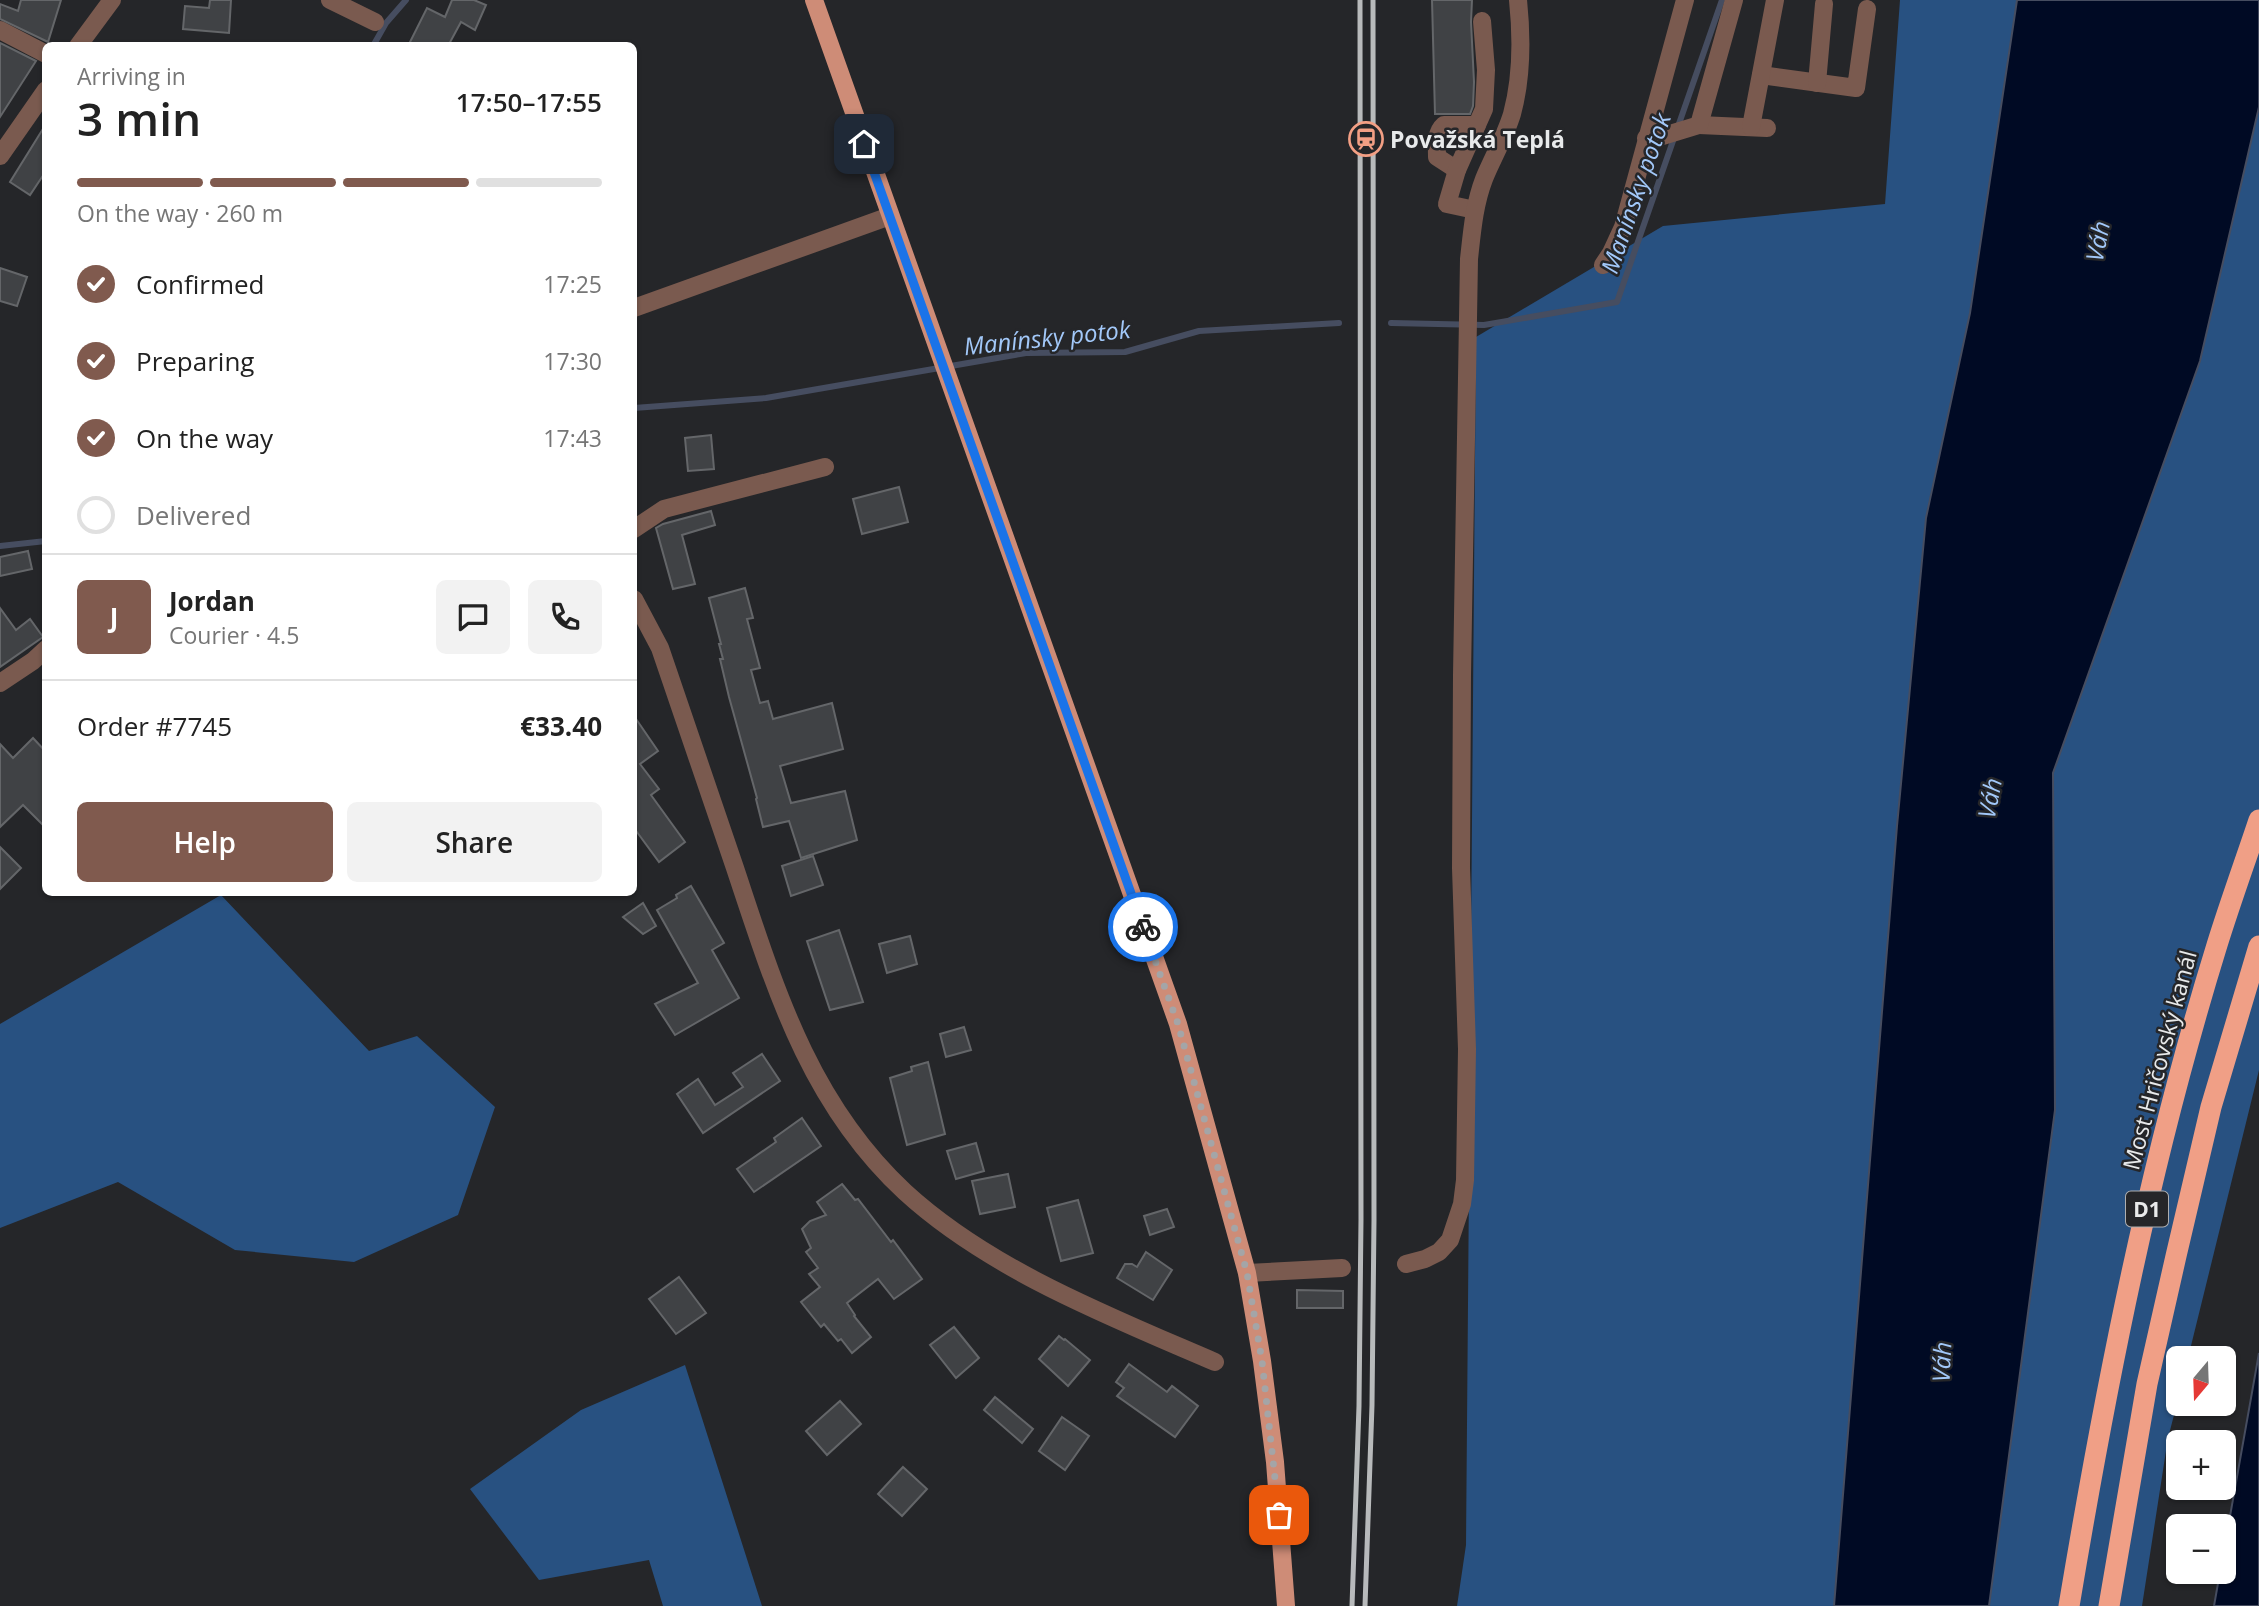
<!DOCTYPE html>
<meta charset="utf-8">
<style>
:root{--surface:#fff;--page:#f2f2f2;--text:#222;--muted:#767676;--line:#e0e0e0;--accent:#805a4e}
body{margin:0;font-family:"Open Sans",sans-serif;background:var(--page);color:var(--text);height:100vh;display:flex;flex-direction:column;font-size:26px;white-space:nowrap}
*{box-sizing:border-box;margin:0}
p{font-size:23px;color:var(--muted)}
.icon{flex:none;width:38px;height:38px;fill:none;stroke:currentColor;stroke-width:2;stroke-linecap:round;stroke-linejoin:round}
.map{position:relative;flex:1;overflow:hidden}
.drawer{position:absolute;left:42px;top:42px;width:595px;height:854px;display:flex;flex-direction:column;background:var(--surface);border-radius:10px;box-shadow:0 2px 5px #0004}
.drawer>*{flex:none}
.needle{width:46px;rotate:199deg}
.tools{position:absolute;left:2166px;top:1346px;display:grid;gap:14px}
.tools a{display:grid;place-items:center;width:70px;height:70px;border-radius:10px;background:var(--surface);box-shadow:0 2px 5px #0004;font-size:35px}
.pin{position:absolute;display:grid;place-items:center;width:60px;height:60px;color:#fff;margin:-30px;border-radius:14px;box-shadow:0 4px 10px #0006}
.courier{position:absolute;display:grid;place-items:center;width:70px;height:70px;margin:-35px;border:5px solid #1a73e8;border-radius:50%;background:#fff;color:#222;box-shadow:0 2px 9px #0007}
.summary em{font-style:normal;font-weight:600}
.summary div{display:flex;flex-direction:column-reverse}
.summary{display:flex;align-items:center;justify-content:space-between;height:119px;padding:0 35px}
h1{font-size:46px;font-weight:600;line-height:52px}
.bar{display:grid;grid-template-columns:repeat(4,1fr);gap:10px 7px;align-content:center;height:84px;padding:0 35px}
.bar i{height:9px;border-radius:5px;background:var(--line)}
.bar .on{background:var(--accent)}
.bar p{grid-column:span 4}
.line{display:flex;align-items:center;gap:18px;padding:0 35px;border-top:2px solid var(--line)}
.line div{flex:1}
.round{display:grid;place-items:center;flex:none;width:74px;height:74px;border-radius:10px;background:var(--page)}
ol{padding:0 35px;list-style:none}
li{display:flex;align-items:center;gap:21px;height:77px}
li p{margin-inline-start:auto}
li .icon{padding:7px;border-radius:50%;background:var(--accent);color:#fff;stroke-width:4}
li:last-child{color:var(--muted)}
li i{width:38px;height:38px;border:4px solid var(--line);border-radius:50%}
.cta{display:flex;gap:14px;margin-top:auto;padding:14px 35px}
.cta a{flex:1;height:80px;border-radius:10px;background:var(--accent);color:#fff;font-size:28px;font-weight:600;line-height:80px;text-align:center}
.cta a+a{background:var(--page);color:var(--text)}
.map>svg:first-child{display:block}
</style>
<div class="map">
<svg width="2259" height="1606" viewBox="0 0 2259 1606">
<rect width="100%" height="100%" fill="#252629"/>
<!-- green -->
<g fill="#285181">
<path d="M1900 0H2017L1970 313 1926 518 1897 826 1834 1606H1457L1466 1545 1476 337 1663 226 1885 204Z"/>
<path d="M2259 107V1070L2188 1358H2179V1396L2168 1438 2142 1606H1989L2055 1110 2053 773 2200 361Z"/>
<path d="M221 895 369 1051 417 1036 495 1107 458 1215 354 1262 235 1250 118 1182 0 1228V1024Z"/>
<path d="M685 1365 762 1606H663L649 1560 539 1580 470 1489 581 1410Z"/>
</g>
<!-- water -->
<g fill="#000a24" stroke="#464d60" stroke-width="2">
<path d="M2017 0H2259V107L2200 361 2053 773 2055 1110 1989 1606H1834L1897 826 1926 518 1970 313Z"/>
<path d="M2259 1353V1606H2214L2220 1572H2224V1550Z"/>
</g>
<g fill="none" stroke-linecap="round" stroke-linejoin="round">
<!-- stream -->
<g stroke="#464d60" stroke-width="6">
<path d="M373 46 386 23 406 0"/>
<path d="M1391 323 1484 325 1617 302 1722 0"/>
<path d="M634 408 766 398 1026 353 1125 352 1199 331 1339 323"/>
<path d="M0 546 46 541"/>
</g>
</g>
<!-- building -->
<g fill="#404245" stroke="#646669" stroke-width="2">
<path d="M21 0H61L48 42 0 19V4L18 11Z"/>
<path d="M210 0H231L229 33 183 29 185 6 209 8Z"/>
<path d="M452 0H474L486 5 475 30 461 22 448 46H408L427 8 445 17Z"/>
<path d="M1432 0H1472L1471 22 1474 82 1473 106 1470 114H1435Z"/>
<path d="M0 43 36 61 0 117Z"/>
<path d="M46 124V171L30 195 10 182Z"/>
<path d="M0 268 27 277 17 306 0 301Z"/>
<path d="M711 435 714 469 688 471 685 438Z"/>
<path d="M899 487 908 522 862 534 853 499Z"/>
<path d="M711 511 715 525 682 535 695 584 673 589 656 528 663 524Z"/>
<path d="M28 551 32 569 0 576V557Z"/>
<path d="M745 588 753 618 747 619 760 668 751 670 760 703 768 701 773 719 832 703 843 749 780 766 791 803 845 791 857 840 801 858 789 821 763 827 756 799 757 798 729 697 720 659H723L719 644H721L709 598Z"/>
<path d="M0 608 16 630 30 619 43 637 0 667Z"/>
<path d="M634 716 658 751 640 764 659 789 651 795 685 842 659 862 634 828Z"/>
<path d="M33 738 46 752V828L23 805 0 827V744L13 758Z"/>
<path d="M0 847 21 868 0 889Z"/>
<path d="M813 856 823 885 791 896 782 866Z"/>
<path d="M691 886 724 943 712 950 739 998 675 1035 655 1004 698 983 657 910 677 898 676 895Z"/>
<path d="M643 903 656 926 643 934 623 917Z"/>
<path d="M839 930 863 1002 830 1010 807 941Z"/>
<path d="M910 936 917 964 887 973 879 944Z"/>
<path d="M964 1027 971 1050 946 1057 940 1034Z"/>
<path d="M762 1054 780 1081 703 1133 677 1094 698 1079 715 1105 743 1087 733 1073Z"/>
<path d="M928 1062 945 1134 907 1145 890 1078 912 1071 911 1067Z"/>
<path d="M802 1118 821 1146 754 1192 737 1169 776 1142 774 1138Z"/>
<path d="M976 1143 984 1171 956 1179 947 1151Z"/>
<path d="M1008 1174 1015 1207 980 1214 972 1181Z"/>
<path d="M842 1184 855 1200 858 1199 891 1242 893 1240 922 1279 894 1299 878 1279 847 1303 855 1315 854 1316 871 1337 852 1353 841 1339 838 1341 824 1324 821 1327 801 1302 820 1287 809 1274 818 1268 806 1252 811 1248 802 1229 810 1221 826 1215 817 1202Z"/>
<path d="M1078 1200 1093 1253 1061 1261 1047 1208Z"/>
<path d="M1167 1209 1174 1227 1150 1235 1144 1216Z"/>
<path d="M1146 1252 1172 1270 1153 1300 1117 1278 1125 1264H1132L1137 1267Z"/>
<path d="M679 1277 706 1313 676 1334 649 1299Z"/>
<path d="M1297 1290 1343 1291V1308H1297Z"/>
<path d="M954 1327 979 1358 956 1378 930 1345Z"/>
<path d="M1059 1336 1064 1340 1065 1339 1090 1360 1068 1386 1039 1359Z"/>
<path d="M1129 1364 1167 1392 1172 1386 1198 1406 1175 1437 1117 1396 1124 1388 1116 1382Z"/>
<path d="M995 1397 1033 1429 1022 1443 984 1410Z"/>
<path d="M840 1401 861 1424 827 1455 806 1431Z"/>
<path d="M1062 1417 1089 1436 1065 1470 1039 1451Z"/>
<path d="M903 1467 927 1489 902 1516 878 1494Z"/>
</g>
<g fill="none" stroke-linecap="round" stroke-linejoin="round">
<!-- minor -->
<g stroke="#7a5a4f" stroke-width="18">
<path d="M330 0 375 22"/>
<path d="M0 30 46 54"/>
<path d="M78 46 112 0"/>
<path d="M1761 75 1856 88 1867 9"/>
<path d="M1817 83 1824 4"/>
<path d="M1699 125 1767 128"/>
<path d="M1751 127 1775 0"/>
<path d="M1646 138 1663 136 1699 125 1734 0"/>
<path d="M0 156 46 90"/>
<path d="M1457 170 1437 157C1437 146 1435 133 1444 125H1477"/>
<path d="M1475 210 1447 204 1457 170 1484 109 1486 70 1482 21"/>
<path d="M1603 265 1611 253 1623 227 1685 0"/>
<path d="M634 308 890 216"/>
<path d="M634 529 664 509 825 467"/>
<path d="M634 599 660 648C685 721 710 795 735 868 775 988 809 1103 905 1192 990 1270 1111 1317 1215 1362"/>
<path d="M0 683 33 661 46 649"/>
<path d="M1406 1264 1425 1259 1439 1252 1450 1240 1462 1204 1465 1180 1467 1049 1461 868 1462 675 1469 259C1472 232 1474 205 1484 179 1493 157 1505 137 1512 114 1522 77 1522 38 1518 0"/>
<path d="M1247 1273 1342 1268"/>
</g>
<!-- major -->
<path stroke="#ce8c77" stroke-width="18" d="M814 0 1178 1024 1247 1273 1262 1361 1275 1462 1286 1606"/>
<!-- highway -->
<g stroke="#f09f86" stroke-width="21">
<path d="M2069 1606C2106 1384 2150 1161 2217 945 2230 903 2245 862 2259 820"/>
<path d="M2109 1606 2147 1384 2176 1256 2211 1107 2259 946"/>
</g>
<!-- rail -->
<g stroke="#b8babb" stroke-width="5">
<path d="M1352 1606 1359 1406 1361 1219 1360 0"/>
<path d="M1365 1606 1372 1405 1374 1220 1373 0"/>
</g>
</g>
<g fill="none" stroke-linecap="round" stroke-linejoin="round">
<!-- done -->
<path stroke="#a4a5a7" stroke-width="7" stroke-dasharray="0 12.6" d="M1143 927 1178 1024 1247 1273 1262 1361 1279 1515"/>
<!-- route -->
<path stroke="#1a73e8" stroke-width="9" d="M864 144 1143 927"/>
</g>
<!-- icons -->
<defs>
<g id="station-ring" transform="scale(1.75)"><circle r="9.5" fill="#252629" stroke="#f39f84" stroke-width="1.5"/><path d="M-3-6H3Q5-6 5-4V2Q5 4 3 4L4.5 6H3L1.5 4h-3L-3 6H-4.5L-3 4Q-5 4-5 2V-4Q-5-6-3-6ZM-3.5-4v3h7v-3ZM-3.5 1v1.5H-2V1ZM2 1v1.5H3.5V1Z" fill="#f39f84"/></g>
</defs>
<g fill-rule="evenodd">
<use href="#station-ring" x="1366" y="139"/>
</g>
<g text-anchor="middle" dominant-baseline="central" stroke-width="5" stroke-linejoin="round" paint-order="stroke">
<!-- shield labels -->
<rect fill="#252629" stroke="#aeafb1" stroke-width="2" x="2126" y="1191.5" width="42" height="35" rx="5"/>
<g font-size="21" font-weight="bold" fill="#e8eaeb">
<text x="2147" y="1209">D1</text>
</g>
<!-- poi labels -->
<g font-size="23" font-weight="bold" fill="#e8eaeb" stroke="#252629" text-anchor="start">
<text x="1390" y="139">Považská Teplá</text>
</g>
<!-- street labels -->
<g font-size="23" fill="#e8eaeb" stroke="#252629">
<text transform="translate(2159 1060) rotate(-75)">Most Hričovský kanál</text>
</g>
<!-- water labels -->
<g font-size="24" font-style="italic" fill="#a2c8f9" stroke="#252629">
<text transform="translate(1635 193) rotate(-71)">Manínsky potok</text>
<text transform="translate(2097 241) rotate(-79)">Váh</text>
<text transform="translate(1047 337) rotate(-6)">Manínsky potok</text>
<text transform="translate(1989 798) rotate(-79)">Váh</text>
<text transform="translate(1941 1362) rotate(-87)">Váh</text>
</g>
</g>
</svg>
<div class="tools">
<a><svg class="needle" viewBox="-14 -14 28 28"><path d="M0-13l5 13h-10z" fill="#e53935"/><path d="M0 13l5-13h-10z" fill="#767676"/></svg></a>
<a>+</a>
<a>−</a>
</div>
<div class="pin" style="left:1279px;top:1515px;background:#ea580c"><svg class="icon" aria-label="bag" viewBox="0 0 24 24"><path d="M5 8h14l-1 12H6zM9 8a3 3 0 0 1 6 0"/></svg></div>
<div class="pin" style="left:864px;top:144px;background:#1f2937"><svg class="icon" aria-label="home" viewBox="0 0 24 24"><path d="M3 11l9-7 9 7M6 9v11h12V9"/></svg></div>
<div class="courier" style="left:1143px;top:927px"><svg class="icon" aria-label="bike" viewBox="0 0 24 24"><circle cx="6" cy="16" r="4"/><circle cx="18" cy="16" r="4"/><path d="M6 16l4-8h5l3 8M10 8l3 8H6M13 5h3"/></svg></div>
<section class="drawer">
<div class="summary"><div><h1>3 min</h1><p>Arriving in</p></div><em>17:50–17:55</em></div>
<div class="bar"><i class="on"></i><i class="on"></i><i class="on"></i><i></i><p>On the way · 260 m</p></div>
<ol>
<li><svg class="icon" aria-label="check" viewBox="0 0 24 24"><path d="M5 12l5 5 9-10"/></svg>Confirmed<p>17:25</p></li>
<li><svg class="icon" aria-label="check" viewBox="0 0 24 24"><path d="M5 12l5 5 9-10"/></svg>Preparing<p>17:30</p></li>
<li><svg class="icon" aria-label="check" viewBox="0 0 24 24"><path d="M5 12l5 5 9-10"/></svg>On the way<p>17:43</p></li>
<li><i></i>Delivered</li>
</ol>
<div class="line" style="height:126px"><b class="round" style="background:var(--accent);color:#fff">J</b><div><b>Jordan</b><p>Courier · 4.5</p></div><a class="round"><svg class="icon" aria-label="chat" viewBox="0 0 24 24"><path d="M4 5h16v11H9l-5 4z"/></svg></a><a class="round"><svg class="icon" aria-label="phone" viewBox="0 0 24 24"><path d="M5 4h4l2 5-3 2q2 4 5 5l2-3 5 2v4C11 20 4 13 5 4z"/></svg></a></div>
<div class="line" style="height:91px"><div>Order #7745</div><b>€33.40</b></div>
<div class="cta"><a>Help</a><a>Share</a></div>
</section>
</div>
